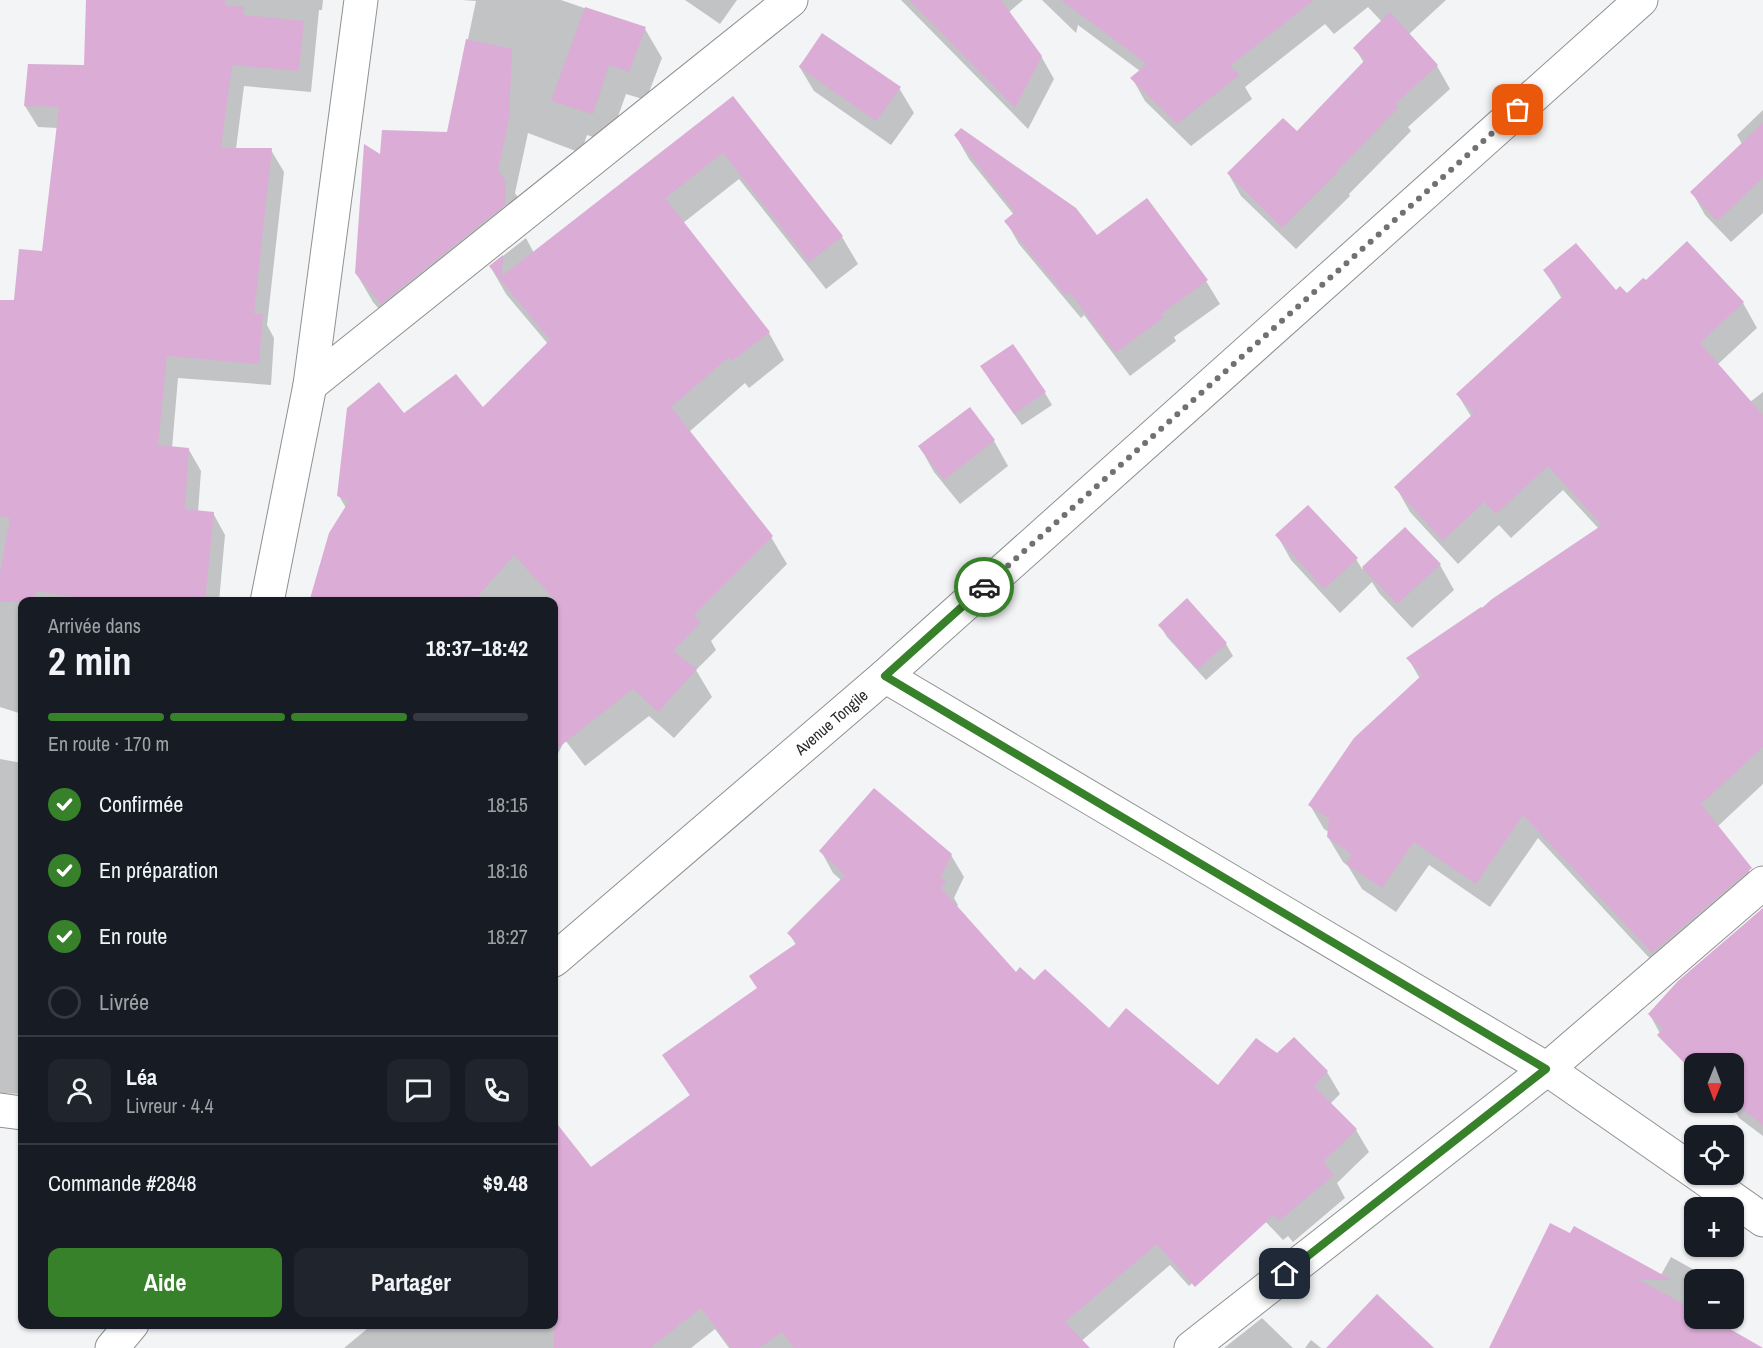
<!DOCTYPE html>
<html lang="fr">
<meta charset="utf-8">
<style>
:root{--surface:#171b24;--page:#20242c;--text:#f1f3f6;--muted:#9ea1a6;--line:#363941;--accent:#368129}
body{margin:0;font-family:"Archivo Narrow",sans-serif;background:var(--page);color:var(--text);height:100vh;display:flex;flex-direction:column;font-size:22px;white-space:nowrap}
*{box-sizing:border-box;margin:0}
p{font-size:20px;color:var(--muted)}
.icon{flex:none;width:33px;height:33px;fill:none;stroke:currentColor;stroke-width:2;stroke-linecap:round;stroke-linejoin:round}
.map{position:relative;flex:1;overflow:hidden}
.drawer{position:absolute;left:18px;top:597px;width:540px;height:732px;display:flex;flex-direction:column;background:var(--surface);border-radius:12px;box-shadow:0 2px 4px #0004}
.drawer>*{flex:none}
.needle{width:39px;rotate:181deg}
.fabs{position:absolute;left:1684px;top:1053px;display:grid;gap:12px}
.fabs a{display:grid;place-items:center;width:60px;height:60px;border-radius:12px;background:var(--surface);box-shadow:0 2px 4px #0004;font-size:30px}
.pin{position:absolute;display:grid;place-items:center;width:51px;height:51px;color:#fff;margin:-26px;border-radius:12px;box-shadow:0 3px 9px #0006}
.courier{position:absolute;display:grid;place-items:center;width:60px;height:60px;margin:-30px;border:4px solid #368129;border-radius:50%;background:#fff;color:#222;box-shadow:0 2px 8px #0007}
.headline em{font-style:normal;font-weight:800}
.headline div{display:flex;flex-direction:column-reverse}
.headline{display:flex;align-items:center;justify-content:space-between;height:102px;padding:0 30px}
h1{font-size:39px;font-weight:800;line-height:45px}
.bar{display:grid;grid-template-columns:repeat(4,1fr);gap:9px 6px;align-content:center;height:72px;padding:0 30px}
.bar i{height:8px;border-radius:4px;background:var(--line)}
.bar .on{background:var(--accent)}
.bar p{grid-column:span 4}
.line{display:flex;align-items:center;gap:15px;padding:0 30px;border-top:2px solid var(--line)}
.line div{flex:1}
.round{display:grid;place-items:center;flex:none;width:63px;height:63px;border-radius:12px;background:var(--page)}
ol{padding:0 30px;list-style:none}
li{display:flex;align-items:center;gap:18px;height:66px}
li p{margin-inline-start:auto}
li .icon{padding:6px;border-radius:50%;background:var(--accent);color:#fff;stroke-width:4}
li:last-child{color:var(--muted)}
li i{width:33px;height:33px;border:3px solid var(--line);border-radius:50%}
.action{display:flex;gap:12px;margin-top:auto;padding:12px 30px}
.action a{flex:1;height:69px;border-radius:12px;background:var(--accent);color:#fff;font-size:24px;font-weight:800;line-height:69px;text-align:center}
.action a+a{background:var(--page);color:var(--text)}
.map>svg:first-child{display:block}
</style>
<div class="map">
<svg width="1763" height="1348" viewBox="0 0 1763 1348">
<rect width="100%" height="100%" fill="#f3f4f5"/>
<!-- shadow -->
<g fill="#0003">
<path d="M88 0H323L322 10H319L311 92 244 86 236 149 271 150 284 172 267 325 274 338 271 385 178 378 172 448 189 450 201 471 198 512 213 513 225 535 219 602H22V714L0 707V301L15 302 44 253 58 128 38 127 25 106 86 67Z"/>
<path d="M462 0H561L645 29 662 58 646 100 626 94 609 142 587 135 581 153 528 133 515 193 534 224 399 332 373 302 356 273 382 156 448 134 476 1Z"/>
<path d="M685 0H737L720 24Z"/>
<path d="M901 0H1023L1009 12 1041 56 1054 79 1028 129Z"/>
<path d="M1042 0H1446L1408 35 1437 66 1450 89 1408 127 1411 131 1349 194 1350 196 1296 249 1241 196 1228 173 1297 133 1364 63 1355 48 1382 22 1368 7 1334 34 1325 24 1245 87 1252 99 1191 146 1145 101 1132 78 1140 71 1078 25 1076 33Z"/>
<path d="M828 38 899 88 914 113 891 145 814 91 799 66Z"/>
<path d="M732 98 842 237 858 264 826 289 739 179 683 223 769 333 784 360 749 388 745 383 689 432 771 537 787 564 711 641 716 650 696 670 712 697 674 738 649 716 585 766 565 740 554 761V602H311L346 508 339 496 404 415 483 410 548 344 506 294 490 266 526 238 534 253Z"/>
<path d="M1763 110V213L1731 242 1705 215 1692 192 1742 144 1737 135Z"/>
<path d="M956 136 1097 237 1206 281 1220 304 1174 337 1176 341 1130 376 1084 315 1081 318 1019 244 1006 221 1014 215 969 159Z"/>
<path d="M1545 271 1627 295 1743 303 1757 328 1717 365 1750 402 1763 392V784L1717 827 1740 857 1755 881 1667 977 1538 838 1490 907 1429 865 1396 912 1362 889 1348 866 1343 862 1328 837 1329 832 1324 829 1310 805 1420 679 1408 658 1599 529 1563 490 1511 538 1499 525 1458 564 1410 512 1396 487 1472 418 1458 395 1562 299Z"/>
<path d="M989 379 1045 393 1052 405 1022 425Z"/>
<path d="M970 409 994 441 1008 466 960 504 934 472 920 447Z"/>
<path d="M1405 529 1440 565 1454 590 1412 628 1379 593 1372 582 1340 613 1291 560 1277 535 1356 559 1362 569Z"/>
<path d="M1160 625 1226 644 1233 656 1206 680 1167 637Z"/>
<path d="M0 759 22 763V1094L0 1093Z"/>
<path d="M821 851 951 855 964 877 954 898 958 905 956 907 1015 974 1034 982 1109 1030 1218 1087 1277 1055 1294 1039 1327 1072 1340 1094 1330 1104 1356 1130 1369 1152 1337 1183 1345 1198 1293 1242 1288 1236 1283 1240 1263 1219 1189 1286 1170 1265 1079 1343 1082 1348H729L715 1329 691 1348H344L373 1324H554V1123L591 1169 691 1097 664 1055 758 989 796 945 789 933 842 881 833 873Z"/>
<path d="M1763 910V1136L1739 1118 1730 1102H1734V1064H1695V1067L1662 1037 1650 1015Z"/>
<path d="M1550 1225 1661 1275 1671 1257 1712 1280H1695V1318H1726L1722 1326 1762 1348H1491Z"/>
<path d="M1262 1318 1293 1348H1224Z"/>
<path d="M1311 1340 1321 1348H1305Z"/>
</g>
<!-- building -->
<g fill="#dbacd6">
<path d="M86 0H225V5L244 7 243 15 304 21 299 71 232 65 221 148H272L254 314H263L259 364 167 356 158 445 189 448 185 509 214 512 205 602H103L36 591 34 602H0V573L10 518 0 516V300H14L19 249 42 251 59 107 24 106 28 64 84 65Z"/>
<path d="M909 0H1001L1042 56 1015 108Z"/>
<path d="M1061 0H1314L1230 66 1240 75 1177 124 1130 78 1147 64Z"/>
<path d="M585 7 646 27 629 72 609 65 593 114 551 101Z"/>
<path d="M1390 12 1438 65 1395 104 1399 107 1337 171 1338 172 1282 228 1227 173 1283 118 1297 131 1365 60 1353 48Z"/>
<path d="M822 33 901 87 876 121 799 67Z"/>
<path d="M466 39 512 49 509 120 498 170 506 180 505 205 381 304 355 273 364 144 380 154 382 130 447 132Z"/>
<path d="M733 96 843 236 809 262 723 153 665 198 770 332 732 361 729 357 671 407 773 536 694 615 701 622 673 651 697 669 658 712 633 689 554 751V599L514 555 473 602H309L329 533 349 501 337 496 347 408 379 382 404 413 456 374 483 407 550 340 489 266 503 255 502 276Z"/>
<path d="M1763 123V178L1717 221 1690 192Z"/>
<path d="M961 128 1076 208 1097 235 1147 198 1208 280 1161 314 1164 317 1116 353 1070 293 1066 296 1004 221 1015 212 954 135Z"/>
<path d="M1687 241 1744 302 1700 343 1763 415V747L1701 804 1752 868 1652 953 1523 815 1476 884 1414 842 1382 888 1346 864 1352 854 1327 837 1329 819 1308 805 1354 738 1422 675 1406 658 1481 607 1482 608 1492 599 1602 525 1548 466 1496 514 1484 502 1443 541 1394 487 1474 413 1456 394 1563 296 1543 270 1576 243 1616 290 1620 286 1627 293 1643 278 1646 280Z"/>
<path d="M1013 344 1046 392 1014 414 980 366Z"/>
<path d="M970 407 995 440 944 480 918 446Z"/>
<path d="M1308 505 1358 558 1324 589 1275 535Z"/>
<path d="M1405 527 1441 564 1397 604 1362 567Z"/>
<path d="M1187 598 1227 643 1198 669 1158 625Z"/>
<path d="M874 788 952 854 941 877 946 882 941 888 1016 972 1020 967 1034 980 1045 969 1109 1028 1126 1008 1218 1085 1256 1038 1277 1053 1294 1037 1328 1071 1314 1086 1357 1129 1323 1162 1334 1175 1279 1221 1274 1215 1195 1287 1157 1244 1065 1322 1090 1348H794L782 1332 759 1348H731L701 1308 650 1348H554V1120L591 1167 690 1095 662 1055 757 988 749 976 797 943 787 933 845 875 819 851Z"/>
<path d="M1763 908V1125L1733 1102 1734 1064H1695V1074L1657 1035 1663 1029 1648 1014 1678 981Z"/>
<path d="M1550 1223 1570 1233 1574 1226 1672 1280H1639L1695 1310V1318H1711L1763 1348H1489Z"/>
<path d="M1377 1294 1434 1348H1326Z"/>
</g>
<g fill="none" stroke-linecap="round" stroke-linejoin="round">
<!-- minor casing -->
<g stroke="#909091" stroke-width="35">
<g id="minor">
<path d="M310 385 791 0"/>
<path d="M267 602 310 385 361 0"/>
<path d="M885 676 1547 1069 1695 1172"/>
<path d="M554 960 885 676 1641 0"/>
<path d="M0 1110 22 1113"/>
<path d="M1698 1174 1763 1220"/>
<path d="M112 1348 132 1324"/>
<path d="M1191 1348 1547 1069 1763 883"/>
</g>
</g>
<!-- minor -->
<use href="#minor" stroke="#fff" stroke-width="33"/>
</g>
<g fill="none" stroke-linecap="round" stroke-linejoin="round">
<!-- done -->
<path stroke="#707172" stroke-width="6" stroke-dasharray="0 10.8" d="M984 587 1518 110"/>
<!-- route -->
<path stroke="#368129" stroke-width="8" d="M984 587 885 676 1546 1069 1285 1274"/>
</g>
<g text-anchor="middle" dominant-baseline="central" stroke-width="4.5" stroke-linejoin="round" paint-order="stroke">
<!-- street labels -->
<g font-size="16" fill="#2a2a2b" stroke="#fff">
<text transform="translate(831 722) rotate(-41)">Avenue Tongile</text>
</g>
</g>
</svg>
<div class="fabs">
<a><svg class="needle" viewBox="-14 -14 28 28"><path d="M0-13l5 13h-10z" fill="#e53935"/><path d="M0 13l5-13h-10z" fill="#9ea1a6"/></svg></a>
<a><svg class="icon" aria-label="locate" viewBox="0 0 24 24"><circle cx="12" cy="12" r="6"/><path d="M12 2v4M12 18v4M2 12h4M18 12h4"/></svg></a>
<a>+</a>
<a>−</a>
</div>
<div class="pin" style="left:1518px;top:110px;background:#ea580c"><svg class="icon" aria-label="bag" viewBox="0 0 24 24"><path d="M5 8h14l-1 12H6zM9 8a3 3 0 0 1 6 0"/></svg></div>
<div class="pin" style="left:1285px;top:1274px;background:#1f2937"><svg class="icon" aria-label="home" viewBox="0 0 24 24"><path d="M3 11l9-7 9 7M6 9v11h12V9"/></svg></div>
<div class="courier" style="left:984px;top:587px"><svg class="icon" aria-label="car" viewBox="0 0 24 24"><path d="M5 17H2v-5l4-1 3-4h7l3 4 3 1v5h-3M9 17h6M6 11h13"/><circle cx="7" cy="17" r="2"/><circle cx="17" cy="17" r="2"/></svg></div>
<section class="drawer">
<div class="headline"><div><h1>2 min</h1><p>Arrivée dans</p></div><em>18:37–18:42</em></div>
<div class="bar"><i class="on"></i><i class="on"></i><i class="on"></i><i></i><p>En route · 170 m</p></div>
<ol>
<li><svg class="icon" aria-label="check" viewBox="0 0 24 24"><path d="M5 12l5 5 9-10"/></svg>Confirmée<p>18:15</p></li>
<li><svg class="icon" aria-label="check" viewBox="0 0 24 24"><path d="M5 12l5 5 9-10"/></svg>En préparation<p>18:16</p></li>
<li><svg class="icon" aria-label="check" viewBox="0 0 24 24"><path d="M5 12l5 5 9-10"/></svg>En route<p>18:27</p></li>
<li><i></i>Livrée</li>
</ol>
<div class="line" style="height:108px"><a class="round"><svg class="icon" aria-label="person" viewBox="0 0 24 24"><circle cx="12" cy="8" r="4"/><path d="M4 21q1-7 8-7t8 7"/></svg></a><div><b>Léa</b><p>Livreur · 4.4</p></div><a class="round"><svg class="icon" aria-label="chat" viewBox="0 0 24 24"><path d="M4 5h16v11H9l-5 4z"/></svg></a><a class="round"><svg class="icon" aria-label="phone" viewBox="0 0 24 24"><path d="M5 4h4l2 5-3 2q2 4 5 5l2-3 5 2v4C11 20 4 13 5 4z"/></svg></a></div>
<div class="line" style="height:78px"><div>Commande #2848</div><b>$9.48</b></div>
<div class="action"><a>Aide</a><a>Partager</a></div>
</section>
</div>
